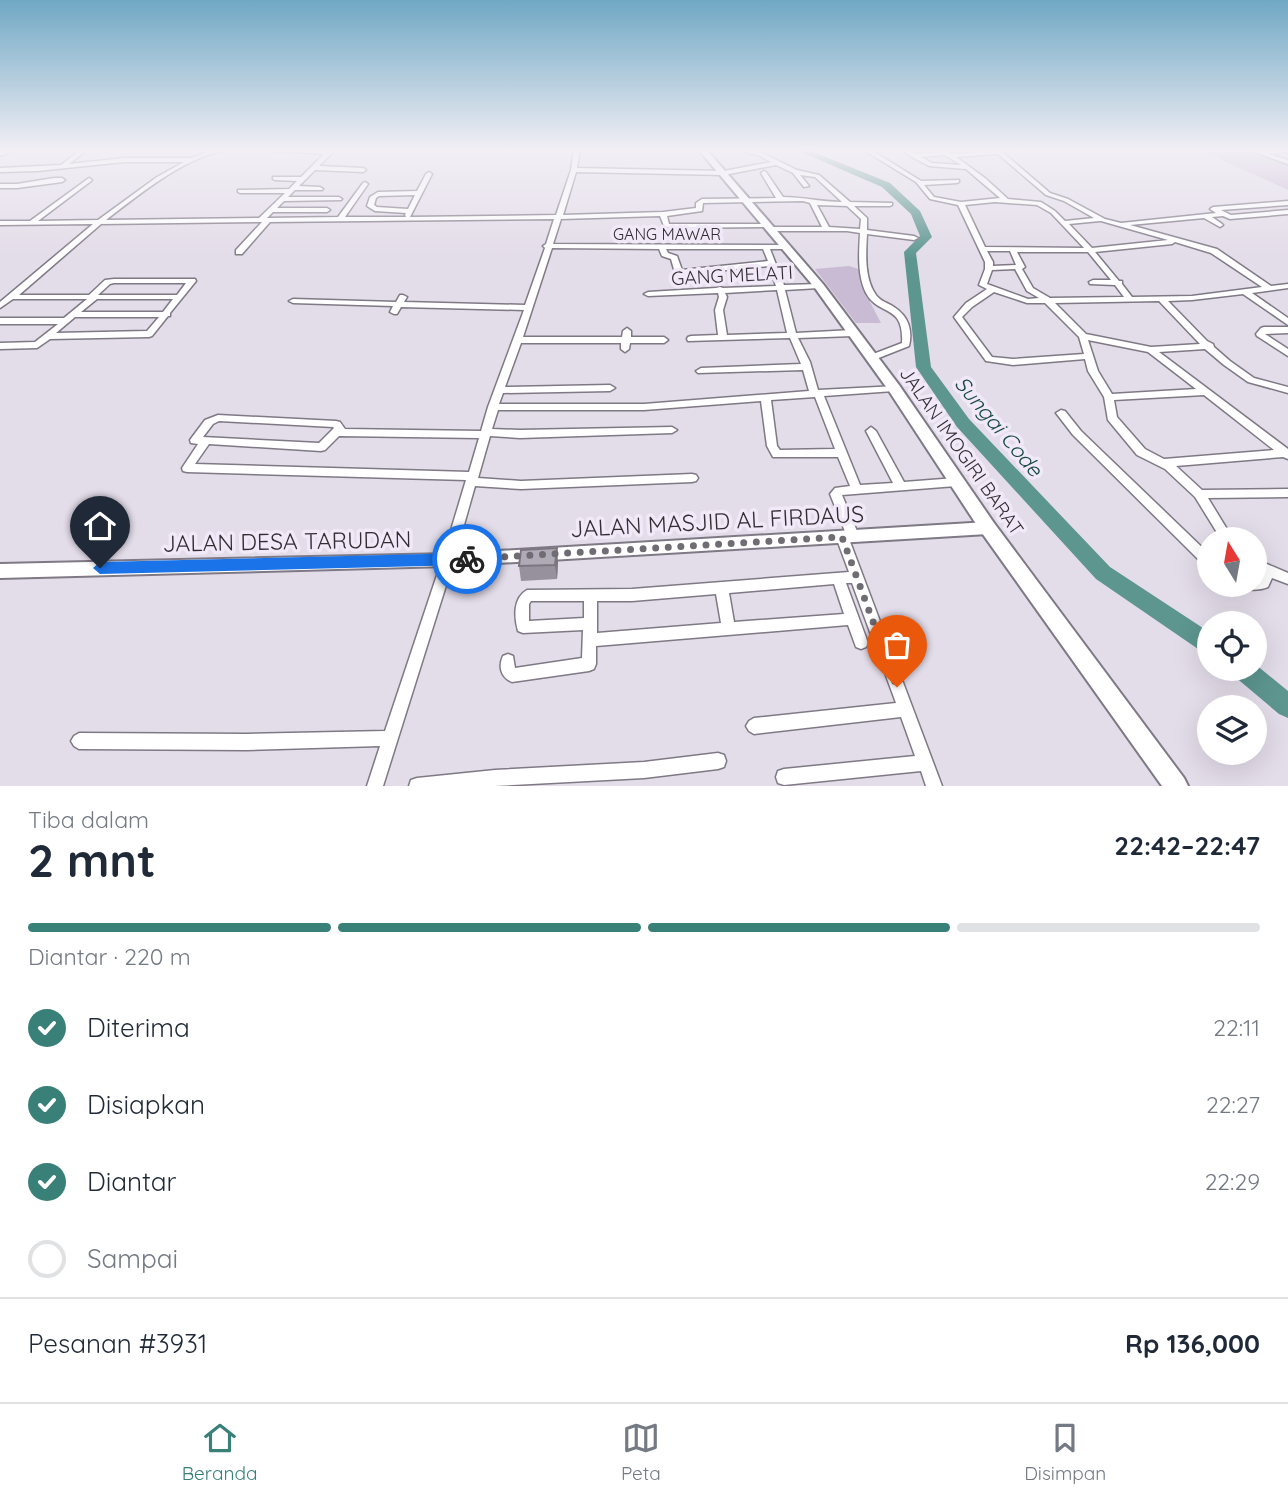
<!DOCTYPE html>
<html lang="id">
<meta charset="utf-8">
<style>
:root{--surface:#fff;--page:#f2f2f3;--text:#1f2937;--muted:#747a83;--line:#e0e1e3;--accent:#398078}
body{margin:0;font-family:Quicksand,sans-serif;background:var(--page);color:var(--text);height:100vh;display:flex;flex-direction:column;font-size:26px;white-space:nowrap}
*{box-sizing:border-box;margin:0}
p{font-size:23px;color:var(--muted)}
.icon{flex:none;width:38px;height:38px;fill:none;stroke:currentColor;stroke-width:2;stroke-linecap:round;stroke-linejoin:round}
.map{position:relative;height:786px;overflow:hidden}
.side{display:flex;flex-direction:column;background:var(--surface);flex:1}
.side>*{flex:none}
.needle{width:46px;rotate:349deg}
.buttons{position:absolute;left:1197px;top:527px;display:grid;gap:14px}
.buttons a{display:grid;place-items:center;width:70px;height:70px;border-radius:50%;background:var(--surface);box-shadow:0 7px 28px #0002;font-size:35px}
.pin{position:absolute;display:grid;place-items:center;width:60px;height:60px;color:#fff;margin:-72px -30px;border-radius:50% 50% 50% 0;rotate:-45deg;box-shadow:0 0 7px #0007}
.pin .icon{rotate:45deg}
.courier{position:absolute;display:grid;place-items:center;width:70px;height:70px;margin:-35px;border:5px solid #1a73e8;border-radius:50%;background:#fff;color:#222;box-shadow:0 2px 9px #0007}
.overview em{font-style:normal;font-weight:700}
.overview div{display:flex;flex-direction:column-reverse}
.overview{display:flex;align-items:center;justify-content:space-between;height:119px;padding:0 28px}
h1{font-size:46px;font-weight:700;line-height:52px}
.bar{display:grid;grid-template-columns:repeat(4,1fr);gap:10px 7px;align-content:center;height:84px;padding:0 28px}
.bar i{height:9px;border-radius:5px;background:var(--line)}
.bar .on{background:var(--accent)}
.bar p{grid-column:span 4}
.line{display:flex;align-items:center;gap:18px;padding:0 28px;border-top:2px solid var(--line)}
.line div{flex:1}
ol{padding:0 28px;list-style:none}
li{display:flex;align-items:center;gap:21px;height:77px}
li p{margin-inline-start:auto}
li .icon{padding:7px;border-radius:50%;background:var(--accent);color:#fff;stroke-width:4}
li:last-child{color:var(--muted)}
li i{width:38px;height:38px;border:4px solid var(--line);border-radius:50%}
.tabs{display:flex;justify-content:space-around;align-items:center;height:98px;border-top:2px solid var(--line);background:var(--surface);font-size:19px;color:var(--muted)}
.tabs a{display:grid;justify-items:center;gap:4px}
.tabs .on{color:var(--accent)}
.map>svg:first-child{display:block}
</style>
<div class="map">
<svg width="1288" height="786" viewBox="0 0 1288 786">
<rect width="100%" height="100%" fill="#e3dce9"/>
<!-- green -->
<g fill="#cabbd5">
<path d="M1198 149H1250L1288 162V190Z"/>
<path d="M849 266 862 270 871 291 869 300 881 323H856L815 269Z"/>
</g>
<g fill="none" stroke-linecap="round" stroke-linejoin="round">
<!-- river -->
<g fill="#5d958f" fill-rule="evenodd">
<path d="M794 149H806L890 183 920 211 932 237 916 253 931 367 969 419 1110 567 1209 632V654L1201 651 1096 579 957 427 916 367 904 252 920 236 911 214 882 187Z"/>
<path d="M1255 664 1288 691V718L1279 714 1234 676 1231 668H1255Z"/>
</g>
<!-- minor casing -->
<g stroke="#7f7985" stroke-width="3">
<g id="minor">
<path d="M12 149H20L0 156V152Z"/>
<path d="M82 149H88L69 164 124 158H192L216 149H291L328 151 330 149H336L319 166 363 168 366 170 363 172 315 170 299 186 320 187 323 189 322 190H295L288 197H339L342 199 341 200 284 201 277 208H327L330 210 327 212H273L267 218 338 217 363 183 365 182 368 184 345 217H406L405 215 406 213 375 211 367 206 370 197 378 192 417 191 426 174 429 172 432 174 410 217 556 215 571 170 574 149H580L577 168 724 171 771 162 758 155 745 152V150L747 149 762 153 797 170 819 175 850 202 892 203V205L890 206H854L867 218V230L914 236 918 238 914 240 867 234C866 253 864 278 876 295 880 301 888 303 894 307 908 316 913 330 909 346L871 361 866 358 868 356 902 343C904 303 879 317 866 293 857 275 859 252 860 233L847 231H772L769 229 772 227H822L810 203 803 201 703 203 702 211 667 216 669 224H770L771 225 768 227 671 228 664 226 660 216 561 219 553 244 789 245 790 247 786 249H770L784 285 819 284 823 286 819 288 785 290 796 333 853 330 857 333 853 336 798 338 810 362 818 390 897 386 899 388 897 390 894 391 824 396 860 485 893 483 866 431 871 427 876 431 904 482 956 478 960 479 962 482 960 485 956 486 842 495 859 536 857 539 853 541 849 539 942 786H926L921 771 784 785 778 783 776 777 778 771 784 769 915 756 901 717 754 734 749 731 746 726 749 721 754 718 896 703 852 583H846L868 643 866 647 861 649 856 647 848 625 596 646V664L594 669 589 671 512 682C501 677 498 667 503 656L508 654 513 656 515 668 582 658 583 630 523 633 518 631C514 617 513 598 527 590L632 589 849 572 836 537 838 534 842 532 846 534 830 494 835 488 850 486 838 457H773L767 446 761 401 644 410H498L492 429 520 430 672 427 677 430 672 433 520 438 490 436 478 478 521 481 692 474 696 475 698 478 696 481 692 482 521 489 475 486 454 560 383 786H367L380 746 247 750 79 749 74 746 71 741 74 736 79 733 247 734 385 731 442 560 466 480 187 472 183 471 182 468 198 444 191 443 190 440 205 420 218 415 336 421 340 422 345 429 481 431 488 407 524 310 401 307 397 314H394L390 312 393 306 293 303 289 301 293 299 396 302 400 295H403L407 297 404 302 525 305 545 248 543 246 546 244 554 219 270 222 242 254H236V250L262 222 101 224 19 295H89L105 280 114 279H195L196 281 170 313V316H168L152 336 149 337 50 339 37 348 0 349V343L35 342 58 324H0V318H64L87 299H13L0 308V302L93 224 0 225V221H30L89 178 92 180 91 181 38 221 98 220 157 177 184 162H124L37 171 0 172V168L61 165ZM226 150H254L324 154 301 177H273V179L275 180 297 181 289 189 238 190V192L240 193H285L259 218 106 220C140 194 183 158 226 150ZM776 165 793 173 804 187 809 186 800 175 815 177 842 202C822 202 803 197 783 197L766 172 764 171 761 173 776 198 702 199 696 203V208L663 212 563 215 576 172 724 175ZM415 195 408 209 377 207 374 205 376 198 379 196ZM817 205 847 206 861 219 860 229 829 227ZM552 248 659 249 662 256 671 259 675 273 682 274 769 266 776 286 723 288 720 287 716 288 648 292 644 294 648 296 718 293 719 297 715 310 718 335 691 336 688 337 687 339 688 341 790 338 801 364 701 368 696 371 698 373 803 370 809 391 644 404H499L503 393 610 391 615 388 610 385 505 387 521 343H621V349L625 352 629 349 630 343H664L668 340 664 337H631V331L627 328 623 331 622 337H523ZM666 249H763L768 261 682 270 677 256 668 253ZM114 283H186L177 295H98L110 284ZM777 290 787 333 727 335 723 310 727 297 725 293ZM97 299H173L163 312H81ZM75 317H159L147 331 56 333ZM815 397 835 449 780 450 777 446 771 400ZM219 421 333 427 334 428 319 443 203 437 213 424ZM339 436 479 438 469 472 195 464 209 444 321 451 325 450ZM834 584 844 614 734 622 729 593ZM716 594 721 623 597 633V601H632ZM531 601H584V618L529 621V604Z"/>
<path d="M810 149H817L814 151Z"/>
<path d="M862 149H887L884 151H873L921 181 959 180V182L957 183 924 185 934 197 961 202 1000 198 966 169 929 166 912 157 900 149H906L916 154 941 152 937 149H943L952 154 994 151 993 149H999L1050 193 1068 199 1105 219 1121 223 1216 213 1210 209 1213 207 1288 201V205L1221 210 1231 215 1288 210V214L1230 219 1223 216 1212 217 1222 224 1223 225 1220 227 1204 218 1130 225 1217 249 1271 286 1288 284V288L1252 293 1288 318V325L1243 294 1192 300 1168 301 1207 341 1213 344 1214 347 1230 361 1254 378 1288 387V393L1248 382 1224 365 1205 349 1159 352 1288 449V459L1283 457 1176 466 1202 490 1288 489V497L1208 498 1233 539H1221L1195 497 1165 469 1137 455 1108 420 1104 397 1088 371 1085 359 1013 365 986 361 954 317 966 303 987 289 979 285 985 269V262L958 205 930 199 916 182ZM998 154 1046 195 1064 201 1094 218 1065 221 1055 211 1041 202 1008 199 985 178 956 157ZM945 155 961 165 932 163 921 157ZM995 202 1037 205 1051 213 1084 248 985 247 965 205ZM1100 221H1101L1168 240 1092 248 1069 224ZM1175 242 1211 253 1262 287 1192 296 1132 297 1122 284V281H1119L1095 252 1172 244ZM987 251H1010L1016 265 993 266V262ZM1017 252H1088L1111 280H1093L1089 282 1090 284 1115 285 1124 297 1050 298 1033 288 1022 269 1025 267ZM1015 269 1027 291 1039 298 1028 299 987 284 992 270ZM994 292 1027 303H1045L1079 337 1084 354 1013 359 992 357 962 317 972 307ZM1159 301 1200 344 1151 347 1086 334 1055 303ZM1088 340 1148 352 1196 389 1112 394 1098 371ZM1204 395 1274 450 1164 459 1145 449 1117 417 1114 400Z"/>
<path d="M1246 149H1253L1263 152 1288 149V152L1268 154 1288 160V164Z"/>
<path d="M54 178H62L65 180 62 182 17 188H0V184H17Z"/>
<path d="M1264 327H1288V333L1265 334 1288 349V356L1257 336 1256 334 1261 328Z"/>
<path d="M1061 410 1065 411 1081 431 1209 554V567L1205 566 1073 435 1056 413Z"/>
<path d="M1255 559 1288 573V584L1272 578 1268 587C1261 590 1249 591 1242 588L1240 584H1255V578H1260L1261 573 1255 570Z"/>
<path d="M718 753 724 755 726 761 724 767 718 769 644 778 494 786H409L411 780 417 778 495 770 644 762Z"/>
</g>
</g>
<!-- tertiary casing -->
<g stroke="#7f7985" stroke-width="4">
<path id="tertiary" d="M988 522 993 524 996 528 993 532 988 534 448 566 0 578V564L448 554Z"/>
</g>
<!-- secondary casing -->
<g stroke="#7f7985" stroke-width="4">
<path id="secondary" d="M698 149H706L823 284 899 385 994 523 1184 778 1188 786H1162L982 533 889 391 815 288Z"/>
</g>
<!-- minor -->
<use href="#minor" fill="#fff" fill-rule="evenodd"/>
<!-- tertiary -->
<use href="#tertiary" fill="#fff" fill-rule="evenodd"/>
<!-- secondary -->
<use href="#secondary" fill="#fff" fill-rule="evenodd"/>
</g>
<!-- wall -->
<path fill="#97919d" d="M558 562 557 579 521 581 519 566Z"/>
<!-- shaded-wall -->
<path fill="#7b767f" d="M557 548 558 562 557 579 555 565Z"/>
<!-- building -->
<path fill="#b0a9b6" stroke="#7b767f" stroke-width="2" d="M557 548 555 565 519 566 521 550Z"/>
<!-- sky -->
<linearGradient id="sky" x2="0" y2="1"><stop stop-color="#70a8c4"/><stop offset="0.58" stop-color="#f2eff5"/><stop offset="1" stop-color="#f2eff5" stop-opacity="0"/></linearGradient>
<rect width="1288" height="259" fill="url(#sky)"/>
<!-- route -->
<path fill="#1a73e8" d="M467 553 474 559 467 565 100 574 93 568 100 562Z"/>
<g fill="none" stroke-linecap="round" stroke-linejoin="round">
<!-- done -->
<path stroke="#706c73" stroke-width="7" stroke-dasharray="0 12.6" d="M467 559 842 537 897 687"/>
</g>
<g text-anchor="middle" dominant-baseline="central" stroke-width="7" stroke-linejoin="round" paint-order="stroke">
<!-- far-street labels -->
<g font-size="16" fill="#322f34" stroke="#f1e9f7">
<text x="667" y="234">GANG MAWAR</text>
</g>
<!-- street labels -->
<g font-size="19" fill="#322f34" stroke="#f1e9f7">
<text transform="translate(732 275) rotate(-3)">GANG MELATI</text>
<text transform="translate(962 451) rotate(55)">JALAN IMOGIRI BARAT</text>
</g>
<!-- water labels -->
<g font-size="21" font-style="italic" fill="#164944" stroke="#f1e9f7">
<text transform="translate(999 426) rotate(50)">Sungai Code</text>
</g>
<!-- near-street labels -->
<g font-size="23" fill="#322f34" stroke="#f1e9f7">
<text transform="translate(717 521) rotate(-3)">JALAN MASJID AL FIRDAUS</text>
<text transform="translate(287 541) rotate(-1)">JALAN DESA TARUDAN</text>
</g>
</g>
</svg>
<div class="buttons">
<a><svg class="needle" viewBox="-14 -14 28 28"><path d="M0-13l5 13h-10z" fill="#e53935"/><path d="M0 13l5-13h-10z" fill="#747a83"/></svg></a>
<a><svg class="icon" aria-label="locate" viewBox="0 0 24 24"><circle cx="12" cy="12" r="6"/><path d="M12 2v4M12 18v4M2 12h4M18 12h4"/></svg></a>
<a><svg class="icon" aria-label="layers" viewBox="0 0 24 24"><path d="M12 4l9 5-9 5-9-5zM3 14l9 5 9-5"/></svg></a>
</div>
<div class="pin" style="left:897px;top:687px;background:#ea580c"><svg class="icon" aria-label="bag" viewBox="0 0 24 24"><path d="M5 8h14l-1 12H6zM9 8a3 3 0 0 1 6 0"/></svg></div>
<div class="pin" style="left:100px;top:568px;background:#1f2937"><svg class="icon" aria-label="home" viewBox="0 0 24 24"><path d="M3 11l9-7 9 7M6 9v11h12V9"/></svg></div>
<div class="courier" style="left:467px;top:559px"><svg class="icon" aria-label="bike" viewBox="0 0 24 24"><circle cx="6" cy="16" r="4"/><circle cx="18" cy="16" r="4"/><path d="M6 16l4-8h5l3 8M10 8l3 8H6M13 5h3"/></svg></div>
</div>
<section class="side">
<div class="overview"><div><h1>2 mnt</h1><p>Tiba dalam</p></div><em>22:42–22:47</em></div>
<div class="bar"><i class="on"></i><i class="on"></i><i class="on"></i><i></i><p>Diantar · 220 m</p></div>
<ol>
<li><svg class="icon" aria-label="check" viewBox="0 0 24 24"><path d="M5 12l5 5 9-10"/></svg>Diterima<p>22:11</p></li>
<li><svg class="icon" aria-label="check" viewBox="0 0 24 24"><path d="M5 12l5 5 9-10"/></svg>Disiapkan<p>22:27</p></li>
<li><svg class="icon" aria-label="check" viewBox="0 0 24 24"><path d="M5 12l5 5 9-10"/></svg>Diantar<p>22:29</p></li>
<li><i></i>Sampai</li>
</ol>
<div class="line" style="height:91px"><div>Pesanan #3931</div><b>Rp 136,000</b></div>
</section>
<nav class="tabs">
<a class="on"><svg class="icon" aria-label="home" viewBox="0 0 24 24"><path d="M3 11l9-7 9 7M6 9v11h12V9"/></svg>Beranda</a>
<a><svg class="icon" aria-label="map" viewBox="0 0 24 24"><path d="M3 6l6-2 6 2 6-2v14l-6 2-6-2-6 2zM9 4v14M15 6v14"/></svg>Peta</a>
<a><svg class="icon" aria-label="saved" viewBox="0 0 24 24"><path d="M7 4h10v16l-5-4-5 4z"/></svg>Disimpan</a>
</nav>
